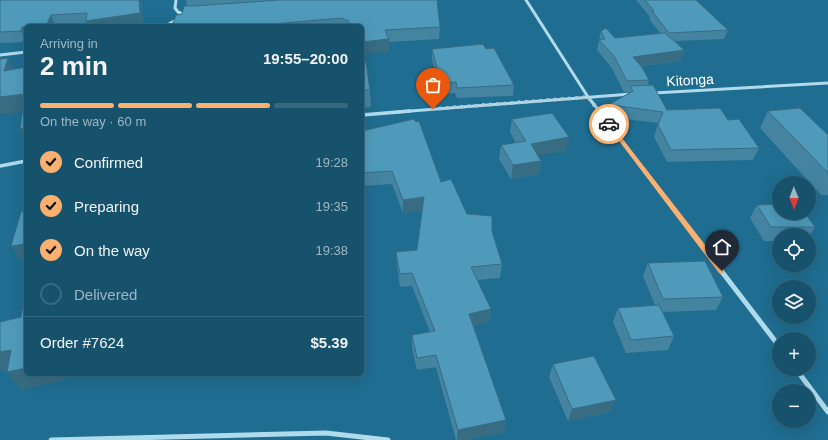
<!DOCTYPE html>
<meta charset="utf-8">
<style>
:root{--surface:#17526c;--page:#245c74;--text:#f1f3f6;--muted:#9eb6c2;--line:#36697f;--accent:#fbb06f}
body{margin:0;font-family:Arial,sans-serif;background:var(--page);color:var(--text);height:100vh;display:flex;flex-direction:column;font-size:15px;white-space:nowrap}
*{box-sizing:border-box;margin:0}
p{font-size:13px;color:var(--muted)}
.icon{flex:none;width:22px;height:22px;fill:none;stroke:currentColor;stroke-width:2;stroke-linecap:round;stroke-linejoin:round}
.map{position:relative;flex:1;overflow:hidden}
.sheet{position:absolute;left:24px;top:24px;width:340px;height:352px;display:flex;flex-direction:column;background:var(--surface);border-radius:6px;box-shadow:0 4px 16px #0002,0 0 0 1px var(--line)}
.sheet>*{flex:none}
.needle{width:26px;rotate:179deg}
.tools{position:absolute;left:772px;top:176px;display:grid;gap:8px}
.tools a{display:grid;place-items:center;width:44px;height:44px;border-radius:50%;background:var(--surface);box-shadow:0 4px 16px #0002,0 0 0 1px var(--line);font-size:20px}
.pin{position:absolute;display:grid;place-items:center;width:34px;height:34px;color:#fff;margin:-41px -17px;border-radius:50% 50% 50% 0;rotate:-45deg;box-shadow:0 0 4px #0007}
.pin .icon{rotate:45deg}
.courier{position:absolute;display:grid;place-items:center;width:40px;height:40px;margin:-20px;border:3px solid #fbb06f;border-radius:50%;background:#fff;color:#222;box-shadow:0 1px 5px #0007}
.headline em{font-style:normal;font-weight:800}
.headline div{display:flex;flex-direction:column-reverse}
.headline{display:flex;align-items:center;justify-content:space-between;height:68px;padding:0 16px}
h1{font-size:26px;font-weight:800;line-height:30px}
.bar{display:grid;grid-template-columns:repeat(4,1fr);gap:6px 4px;align-content:center;height:48px;padding:0 16px}
.bar i{height:5px;border-radius:3px;background:var(--line)}
.bar .current{background:var(--accent)}
.bar p{grid-column:span 4}
.line{display:flex;align-items:center;gap:10px;padding:0 16px;border-top:1px solid var(--line)}
.line div{flex:1}
ol{padding:0 16px;list-style:none}
li{display:flex;align-items:center;gap:12px;height:44px}
li p{margin-inline-start:auto}
li .icon{padding:4px;border-radius:50%;background:var(--accent);color:#111;stroke-width:4}
li:last-child{color:var(--muted)}
li i{width:22px;height:22px;border:2px solid var(--line);border-radius:50%}
.map>svg:first-child{display:block}
</style>
<div class="map">
<svg width="828" height="440" viewBox="0 0 828 440">
<rect width="100%" height="100%" fill="#1f6d90"/>
<g fill="none" stroke-linecap="round" stroke-linejoin="round">
<!-- street-far2 -->
<g stroke="#afdbed" stroke-width="3">
<path d="M176 0 175 8 178 12 186 15"/>
<path d="M526 0 588 97 600 112"/>
<path d="M165 26 178 19"/>
<path d="M0 55 26 52"/>
<path d="M654 93 828 83"/>
<path d="M398 112 631 94"/>
</g>
<!-- street-far1 -->
<g stroke="#afdbed" stroke-width="3.5">
<path d="M599 111 710 256"/>
<path d="M362 115 410 111"/>
<path d="M0 166 26 161"/>
</g>
<!-- street -->
<g stroke="#afdbed" stroke-width="5">
<path d="M709 255 779 346"/>
<path d="M796 369 828 412"/>
<path d="M51 440 326 433 388 440"/>
</g>
</g>
<!-- wall -->
<g fill="#4484a1">
<path d="M0 0H141L143 24 130 26H88V24L60 26H26V42L0 43Z"/>
<path d="M186 0H437L440 27 439 39 389 42V52L362 26H172L182 14 187 6Z"/>
<path d="M636 0H696L728 30 724 39 675 41 684 50 680 61 642 66 649 80 648 85 667 110 728 120 759 148 753 160 667 162 654 137 658 123 608 117 607 116 610 104 628 94V92H624L611 67 597 50 601 31 615 38 660 33 649 19 650 17Z"/>
<path d="M432 49H486L514 85 513 96 457 98 455 93 441 94 432 59Z"/>
<path d="M362 62 370 90 371 107 362 108Z"/>
<path d="M768 111 828 135V195H821L760 128Z"/>
<path d="M512 119 569 137 566 151 538 155 541 161 539 174 511 179 499 159 501 145 516 143 510 132Z"/>
<path d="M362 131 441 182 467 214 492 231 502 264 500 278 477 280 491 309 489 322 473 326 506 420 504 432 467 440H456L436 367 417 370 412 348V335L430 332 412 286 400 287 397 265 396 252 417 250 422 210 403 213 392 184 362 186Z"/>
<path d="M757 205 815 227 809 236V235H779V241H764L750 218Z"/>
<path d="M648 263 723 297 716 310 663 312 674 336 668 350 626 353 613 322 618 308 655 305 643 276Z"/>
<path d="M553 364 610 412 568 421 549 377Z"/>
</g>
<!-- shaded-wall -->
<g fill="#376c83">
<path d="M139 0H141L143 24 130 26H88L86 21Z"/>
<path d="M51 15 55 26H30Z"/>
<path d="M26 26V42L21 31 22 27Z"/>
<path d="M389 39V52L362 54V42Z"/>
<path d="M684 50 680 61 630 67 633 57Z"/>
<path d="M8 58 16 74 4 71Z"/>
<path d="M25 94 26 111 0 115V97Z"/>
<path d="M26 128V140L20 129Z"/>
<path d="M569 137 566 151 528 157 531 144Z"/>
<path d="M541 161 539 174 511 179 513 165Z"/>
<path d="M424 197V210L403 213V200Z"/>
<path d="M26 244V258L20 259 11 246Z"/>
<path d="M491 309 489 322 468 327 469 314Z"/>
<path d="M11 350 25 367 4 372 0 368V352Z"/>
<path d="M26 368V374H66L65 380 21 390 7 372Z"/>
<path d="M616 400 610 412 568 421 572 409Z"/>
<path d="M506 420 504 432 467 440H457L458 430Z"/>
</g>
<!-- building -->
<g fill="#4f9abb" stroke="#376c83">
<path d="M0 0H139L140 13 86 21 87 13 51 15 47 24 22 27 21 31 0 32Z"/>
<path d="M279 0H437L440 27 385 30 389 39 362 42V26H350L348 20H343V18L260 25V26H172L176 15 182 14 184 6H194Z"/>
<path d="M645 0H696L728 30 669 33 652 11H654Z"/>
<path d="M606 28 615 38 665 33 684 50 633 57 641 66 649 80 627 81 614 56 599 40 605 39 601 31Z"/>
<path d="M483 44 486 49 494 48 514 85 457 88 456 82 441 83 432 49Z"/>
<path d="M8 58 4 71 26 67V128L20 129 25 94 0 97V59Z"/>
<path d="M362 62H366L370 90H362Z"/>
<path d="M653 85 667 110 720 108 728 120 739 119 759 148 671 150 658 125 663 112 611 105 610 104 633 91 630 86Z"/>
<path d="M800 108 828 135V173L768 111Z"/>
<path d="M552 113 569 137 531 144 541 161 513 165 501 145 526 141 512 119Z"/>
<path d="M414 119 416 122 419 121 441 182 451 179 467 214 492 216V231L502 264 471 267 491 309 469 314 506 420 458 430 436 355 417 358 412 335 435 331 412 273 400 274 396 252 417 250 424 197 403 200 392 171 362 173V131Z"/>
<path d="M779 204V213H805L815 227H771L757 205Z"/>
<path d="M26 211V244L11 246 21 212Z"/>
<path d="M705 261 723 297 663 299 648 263Z"/>
<path d="M25 292H26V368L7 372 11 350 0 352V322L21 317Z"/>
<path d="M659 305 674 336 631 340 618 308Z"/>
<path d="M594 356 616 400 572 409 553 364Z"/>
</g>
<!-- route -->
<path fill="#fbb06f" d="M609 122 610 123 724 269V273H719L607 125V123Z"/>
<g fill="none" stroke-linecap="round" stroke-linejoin="round">
<!-- done -->
<path stroke="#b1ccd8" stroke-width="4" stroke-dasharray="0 7.2" d="M433 109 588 97 609 124"/>
</g>
<g text-anchor="middle" dominant-baseline="central" stroke-width="3" stroke-linejoin="round" paint-order="stroke">
<!-- street labels -->
<g font-size="14" fill="#fff" stroke="#1f6d90">
<text transform="translate(690 80) rotate(-3)">Kitonga</text>
</g>
</g>
</svg>
<div class="tools">
<a><svg class="needle" viewBox="-14 -14 28 28"><path d="M0-13l5 13h-10z" fill="#e53935"/><path d="M0 13l5-13h-10z" fill="#9eb6c2"/></svg></a>
<a><svg class="icon" aria-label="locate" viewBox="0 0 24 24"><circle cx="12" cy="12" r="6"/><path d="M12 2v4M12 18v4M2 12h4M18 12h4"/></svg></a>
<a><svg class="icon" aria-label="layers" viewBox="0 0 24 24"><path d="M12 4l9 5-9 5-9-5zM3 14l9 5 9-5"/></svg></a>
<a>+</a>
<a>−</a>
</div>
<div class="pin" style="left:433px;top:109px;background:#ea580c"><svg class="icon" aria-label="bag" viewBox="0 0 24 24"><path d="M5 8h14l-1 12H6zM9 8a3 3 0 0 1 6 0"/></svg></div>
<div class="pin" style="left:722px;top:271px;background:#1f2937"><svg class="icon" aria-label="home" viewBox="0 0 24 24"><path d="M3 11l9-7 9 7M6 9v11h12V9"/></svg></div>
<div class="courier" style="left:609px;top:124px"><svg class="icon" aria-label="car" viewBox="0 0 24 24"><path d="M5 17H2v-5l4-1 3-4h7l3 4 3 1v5h-3M9 17h6M6 11h13"/><circle cx="7" cy="17" r="2"/><circle cx="17" cy="17" r="2"/></svg></div>
<section class="sheet">
<div class="headline"><div><h1>2 min</h1><p>Arriving in</p></div><em>19:55–20:00</em></div>
<div class="bar"><i class="current"></i><i class="current"></i><i class="current"></i><i></i><p>On the way · 60 m</p></div>
<ol>
<li><svg class="icon" aria-label="check" viewBox="0 0 24 24"><path d="M5 12l5 5 9-10"/></svg>Confirmed<p>19:28</p></li>
<li><svg class="icon" aria-label="check" viewBox="0 0 24 24"><path d="M5 12l5 5 9-10"/></svg>Preparing<p>19:35</p></li>
<li><svg class="icon" aria-label="check" viewBox="0 0 24 24"><path d="M5 12l5 5 9-10"/></svg>On the way<p>19:38</p></li>
<li><i></i>Delivered</li>
</ol>
<div class="line" style="height:52px"><div>Order #7624</div><b>$5.39</b></div>
</section>
</div>
